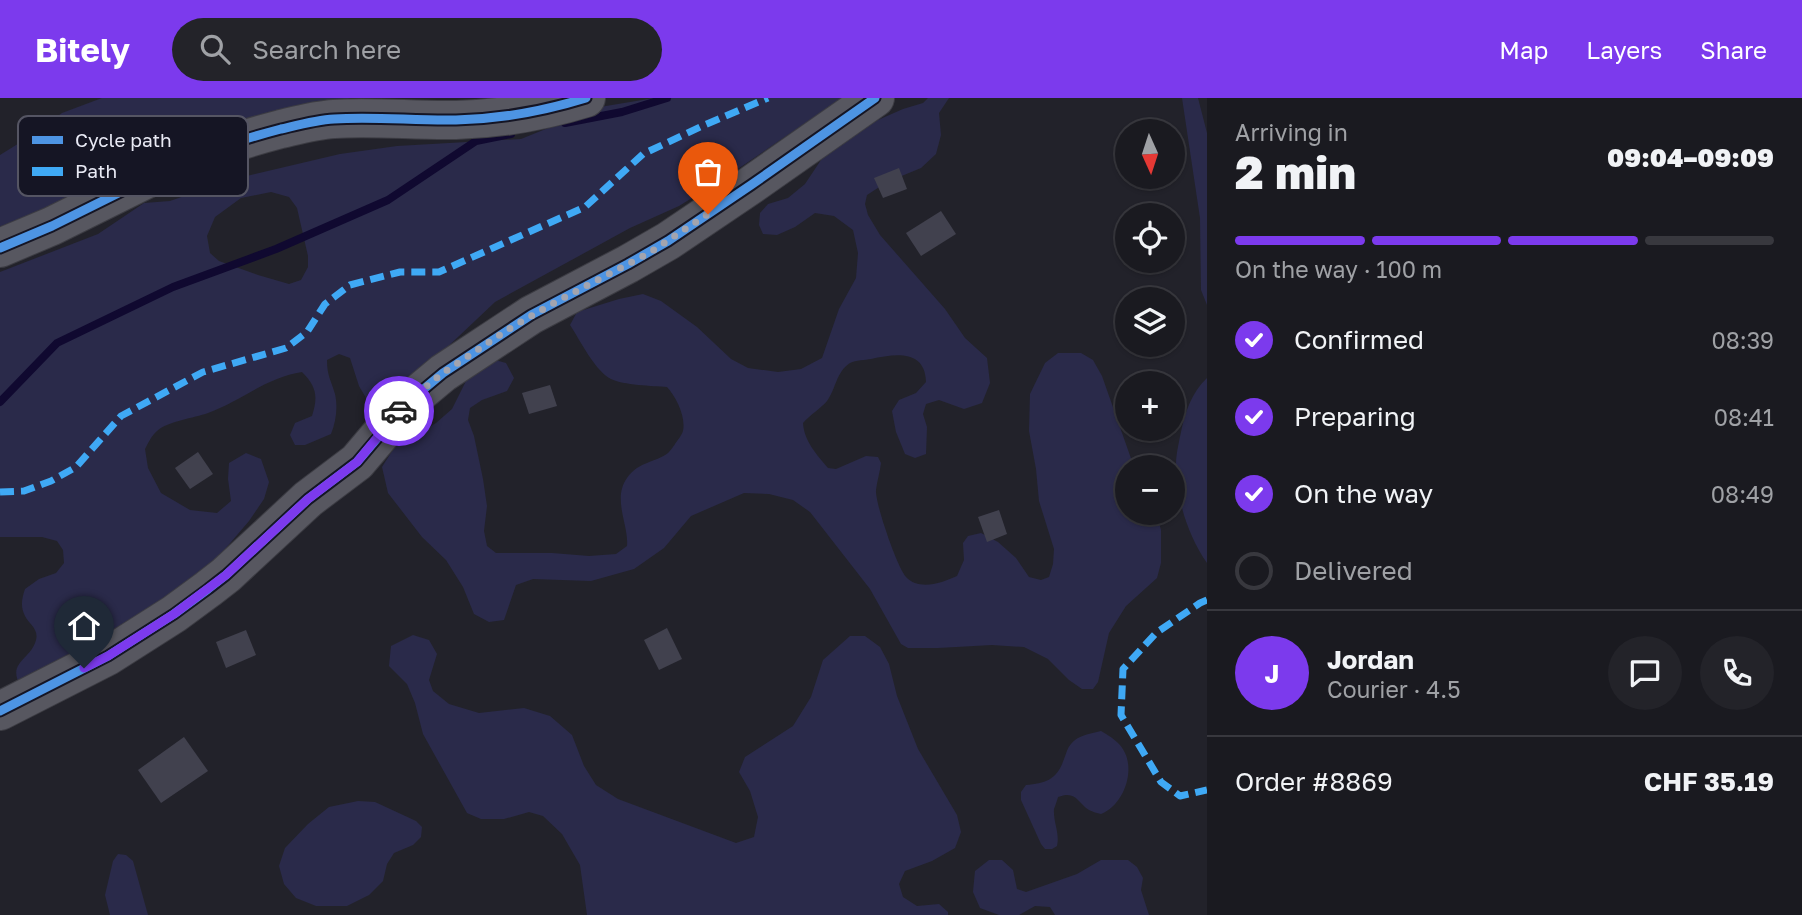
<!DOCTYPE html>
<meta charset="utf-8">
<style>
:root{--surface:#1a1a20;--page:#232329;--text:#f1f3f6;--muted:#9fa1a5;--line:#38383e;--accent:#7c3aed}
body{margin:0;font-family:"Golos Text",sans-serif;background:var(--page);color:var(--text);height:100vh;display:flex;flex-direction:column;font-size:26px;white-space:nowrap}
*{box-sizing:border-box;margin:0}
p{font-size:23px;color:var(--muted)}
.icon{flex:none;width:38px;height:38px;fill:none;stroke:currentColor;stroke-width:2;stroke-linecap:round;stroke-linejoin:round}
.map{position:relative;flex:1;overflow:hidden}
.side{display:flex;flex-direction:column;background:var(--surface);width:595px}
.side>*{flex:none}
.needle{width:46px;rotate:177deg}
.controls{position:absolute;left:1115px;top:21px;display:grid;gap:14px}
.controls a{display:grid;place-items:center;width:70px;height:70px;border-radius:50%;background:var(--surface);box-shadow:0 2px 5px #0004,0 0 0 2px var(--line);font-size:35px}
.pin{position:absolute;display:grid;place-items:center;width:60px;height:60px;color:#fff;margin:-72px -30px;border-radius:50% 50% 50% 0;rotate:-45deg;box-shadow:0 0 7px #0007}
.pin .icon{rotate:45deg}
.courier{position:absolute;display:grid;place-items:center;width:70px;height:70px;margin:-35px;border:5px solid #7c3aed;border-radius:50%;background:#fff;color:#222;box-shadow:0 2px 9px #0007}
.head em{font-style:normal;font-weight:800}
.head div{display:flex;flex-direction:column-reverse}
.head{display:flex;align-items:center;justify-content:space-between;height:119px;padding:0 28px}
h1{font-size:46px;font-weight:800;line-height:52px}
.bar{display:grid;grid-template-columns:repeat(4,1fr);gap:10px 7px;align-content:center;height:84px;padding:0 28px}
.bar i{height:9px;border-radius:5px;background:var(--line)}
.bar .active{background:var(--accent)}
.bar p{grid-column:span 4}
.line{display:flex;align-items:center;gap:18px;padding:0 28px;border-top:2px solid var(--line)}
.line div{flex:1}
.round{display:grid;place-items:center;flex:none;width:74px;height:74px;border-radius:37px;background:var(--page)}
ol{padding:0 28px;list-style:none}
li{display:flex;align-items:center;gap:21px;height:77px}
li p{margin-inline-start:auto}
li .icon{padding:7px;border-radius:50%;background:var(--accent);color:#fff;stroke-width:4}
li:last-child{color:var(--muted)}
li i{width:38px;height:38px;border:4px solid var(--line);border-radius:50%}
header{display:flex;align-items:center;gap:42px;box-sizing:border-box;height:98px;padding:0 35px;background:var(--accent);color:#fff}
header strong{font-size:33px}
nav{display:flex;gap:38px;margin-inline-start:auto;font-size:24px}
.search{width:490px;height:63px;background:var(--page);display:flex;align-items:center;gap:18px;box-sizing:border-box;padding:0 24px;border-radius:38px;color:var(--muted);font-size:26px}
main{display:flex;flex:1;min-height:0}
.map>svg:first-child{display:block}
</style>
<header>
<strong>Bitely</strong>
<div class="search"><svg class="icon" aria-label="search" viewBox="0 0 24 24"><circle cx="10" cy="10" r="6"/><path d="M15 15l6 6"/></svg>Search here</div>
<nav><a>Map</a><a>Layers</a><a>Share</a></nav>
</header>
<main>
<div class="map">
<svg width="1207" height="817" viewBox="0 0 1207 817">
<rect width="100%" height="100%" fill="#22222a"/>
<!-- green -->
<g fill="#2a2a4a" fill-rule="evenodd">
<path d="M102 0H351L224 38 9 129 0 128V57L29 39 62 15Z"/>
<path d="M654 0H842L729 77 679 108 630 130 495 204 440 256 389 312 369 305 359 288 350 260 339 256 327 262C327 278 331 282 335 296 338 310 336 323 331 336L305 347H295L290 337 295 325 312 318C318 299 317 289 302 274 267 279 241 303 208 315 194 320 168 323 157 333 152 337 148 345 145 351L148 370 161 395 190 412 217 415 231 403 228 381 229 365 246 355 261 361 269 384 264 401 249 423 208 471 181 492 21 589C6 564 31 562 36 542 39 531 29 526 25 518 20 508 22 500 25 491L39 481 56 475 64 465 63 452 57 443 42 439H0V174L98 136 144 105 170 103 230 82 340 56 397 48 521 41 600 9ZM271 94 289 99 297 110 308 158V169L301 182 289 186 258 177 219 163 210 155 207 138 215 119 241 100Z"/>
<path d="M928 0H949L939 15 941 37 936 56 921 70 887 84 867 97 865 106 868 117 880 137 945 211 965 240 987 260 990 285 982 305 964 311 939 302 926 306 923 316 927 329 926 356 915 360 905 356 896 334 892 313 899 302 916 295 926 284C925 251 895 256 871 261 865 262 856 262 850 265 836 274 836 291 827 303 821 310 810 317 803 325 804 343 817 357 828 370L836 371 866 358 878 359 881 365C880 374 877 383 876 392 875 405 897 469 906 479 919 493 942 485 957 478L964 462 963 445 968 438 981 435 998 444 1016 460 1029 479 1041 482 1049 479 1053 466 1054 451 1039 403 1036 371 1029 333 1030 296 1045 265 1058 255H1081L1093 262 1102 278 1134 369H1127V415H1156L1161 432V465L1157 480 1126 508 1109 535 1098 584 1093 591H1082L1069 582 1048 561 1024 549 992 547 938 550H908L901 546 870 491 810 414 793 402 769 396 744 395 691 418 664 450 634 471 591 483 533 481 516 487 504 522 489 524 474 516 463 489 446 462 422 439 388 395 382 369 394 350 436 325 452 311 472 271 495 262 506 265 514 280 507 293 482 302 470 310 468 322 474 338 483 381 487 408 484 433 487 448 496 455H552L589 458 616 456 627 448C629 427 612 401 627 380 639 363 655 365 668 355 669 354 674 348 675 346 677 343 682 337 683 333 686 318 676 299 667 289 653 288 623 287 611 281 595 273 580 242 570 227L577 214 619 201 643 196 661 203 697 229 731 261 748 270 778 274 801 271 822 260 839 211 856 180 858 155 853 132 834 118 815 115 795 129 777 137 763 136 759 127 760 115 768 106 788 100 805 86 829 50 844 37 903 11 923 5Z"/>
<path d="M1182 0H1198L1207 35V207L1201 192 1200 120Z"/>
<path d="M1207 280V465C1188 438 1176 400 1176 367 1176 356 1179 344 1181 334 1185 314 1192 294 1207 280Z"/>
<path d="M413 537 429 542 437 556 429 582 433 593 449 606 479 615 524 610 550 618 572 637 584 668 596 687 618 701 736 745 754 739 758 719 750 693 739 674 745 659 793 628 811 599 823 562 850 538H865L880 549 889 566 897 598 918 651 957 717 961 734 955 750 932 763 905 773 899 786 903 799 917 808 939 806 948 814V817H587L580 767 562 736 543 718 529 714 504 721H481L467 715 423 636 415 605 407 586 389 568 391 548Z"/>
<path d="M1101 633C1110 638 1121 645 1125 655 1135 676 1122 708 1101 716 1097 715 1093 714 1089 712 1077 704 1076 692 1058 699 1058 700 1054 711 1054 711 1053 724 1060 735 1057 748L1052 751H1045L1041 746 1021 702V694L1026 687C1046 685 1057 682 1064 661 1066 657 1067 650 1071 646 1078 637 1090 636 1101 633Z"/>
<path d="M358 703 375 704 416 723 422 729 421 739 413 747 394 755 387 766 383 783 369 797 347 808H316L296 800 284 786 279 768 285 750 308 726 329 709Z"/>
<path d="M118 756 126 757 133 763 148 817H110L105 797 113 763Z"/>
<path d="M989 762H1002L1013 772 1017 791 1026 794 1077 776 1101 762H1128L1137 769 1143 780 1141 792 1149 817H1055L1050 809 1035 808 1019 817H999L980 810 973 794 975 773Z"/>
</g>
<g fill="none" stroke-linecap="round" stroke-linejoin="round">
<!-- stream -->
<g stroke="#100930" stroke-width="8">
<path d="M565 25 622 14 667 0"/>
<path d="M0 304 57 245 173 189 276 151 388 102 476 43 511 36"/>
</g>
</g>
<!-- building -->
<g fill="#41414e">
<path d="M899 70 907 91 883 100 874 80Z"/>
<path d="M941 113 956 136 921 158 906 135Z"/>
<path d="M550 287 557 308 529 316 522 295Z"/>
<path d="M198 354 213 376 190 391 175 370Z"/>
<path d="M999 412 1007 436 987 444 978 419Z"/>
<path d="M667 530 682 561 659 572 644 542Z"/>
<path d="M246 532 256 557 226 570 216 544Z"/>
<path d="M184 639 208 673 161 705 138 672Z"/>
</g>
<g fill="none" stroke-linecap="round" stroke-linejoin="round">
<!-- secondary casing -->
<g stroke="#3c3c43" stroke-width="40">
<g id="secondary">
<path d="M0 150 52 128 181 64C213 50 247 40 281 31 298 27 316 22 334 21 374 18 415 23 456 22 500 21 544 13 586 0"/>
<path d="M0 613 108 558 174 516 208 491 226 477 308 401 357 364 407 305 443 275 531 217 628 166 668 143 751 87 875 0"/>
</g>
</g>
<!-- secondary -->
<use href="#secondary" stroke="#575760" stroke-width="38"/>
<!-- quiet -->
<g stroke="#3fa9f5" stroke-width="7" stroke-dasharray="14 7" stroke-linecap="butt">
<path d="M0 394 24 393 51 383 76 369 121 318 203 274 286 250 307 234 325 206 350 187 400 174H439L585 109 643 56 700 29 768 0"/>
<path d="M1207 502 1200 505 1156 535 1123 571 1121 617 1161 684 1180 698 1207 692"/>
</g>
<!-- cycleway casing -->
<g stroke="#151524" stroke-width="13">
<g id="cycleway">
<path d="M0 150 52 128 181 64C213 50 247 40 281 31 298 27 316 22 334 21 374 18 415 23 456 22 500 21 544 13 586 0"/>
<path d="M0 613 108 558 174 516 208 491 226 477 308 401 357 364 407 305 443 275 531 217 628 166 668 143 751 87 875 0"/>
</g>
</g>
<!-- cycleway -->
<use href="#cycleway" stroke="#4d94e3" stroke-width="9"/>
</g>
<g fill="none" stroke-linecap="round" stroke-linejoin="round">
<!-- done -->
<path stroke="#a3a4ae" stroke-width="7" stroke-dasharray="0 12.6" d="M399 313 423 291 443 275 512 229 552 206 649 155 708 116"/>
<!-- route -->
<path stroke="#7c3aed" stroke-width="9" d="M84 570 108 558 174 516 226 477 308 401 357 364 399 313"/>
</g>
<!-- legend -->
<rect x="18" y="18" width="230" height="80" rx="10" fill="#151524" stroke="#555563" stroke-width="2"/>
<rect x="32" y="38" width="31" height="8" fill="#4d94e3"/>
<rect x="32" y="69" width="31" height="9" fill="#3fa9f5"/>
<g font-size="19" fill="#e9eaf5">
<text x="75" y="49">Cycle path</text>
<text x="75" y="80">Path</text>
</g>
</svg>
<div class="controls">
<a><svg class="needle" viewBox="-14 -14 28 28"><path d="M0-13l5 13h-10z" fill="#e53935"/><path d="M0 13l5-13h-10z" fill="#9fa1a5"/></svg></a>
<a><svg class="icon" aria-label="locate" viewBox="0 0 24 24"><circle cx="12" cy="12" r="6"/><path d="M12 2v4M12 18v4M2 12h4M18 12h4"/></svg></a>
<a><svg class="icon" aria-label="layers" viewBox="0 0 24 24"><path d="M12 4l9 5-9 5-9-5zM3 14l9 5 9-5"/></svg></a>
<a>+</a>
<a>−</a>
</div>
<div class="pin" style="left:708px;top:116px;background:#ea580c"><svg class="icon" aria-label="bag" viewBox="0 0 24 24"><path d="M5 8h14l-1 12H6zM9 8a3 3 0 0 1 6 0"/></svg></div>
<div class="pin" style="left:84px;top:570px;background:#1f2937"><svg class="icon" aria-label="home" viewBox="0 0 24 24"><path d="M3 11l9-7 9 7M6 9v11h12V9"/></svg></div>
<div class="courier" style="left:399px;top:313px"><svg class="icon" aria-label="car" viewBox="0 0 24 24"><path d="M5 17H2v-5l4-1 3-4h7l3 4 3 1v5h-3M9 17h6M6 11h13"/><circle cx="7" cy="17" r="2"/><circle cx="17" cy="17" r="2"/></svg></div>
</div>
<section class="side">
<div class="head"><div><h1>2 min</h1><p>Arriving in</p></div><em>09:04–09:09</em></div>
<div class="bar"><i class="active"></i><i class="active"></i><i class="active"></i><i></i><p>On the way · 100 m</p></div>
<ol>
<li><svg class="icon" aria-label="check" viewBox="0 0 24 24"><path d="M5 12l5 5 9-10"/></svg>Confirmed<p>08:39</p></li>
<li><svg class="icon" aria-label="check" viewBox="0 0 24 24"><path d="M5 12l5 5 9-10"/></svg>Preparing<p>08:41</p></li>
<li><svg class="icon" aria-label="check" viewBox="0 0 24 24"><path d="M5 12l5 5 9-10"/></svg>On the way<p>08:49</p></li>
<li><i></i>Delivered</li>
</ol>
<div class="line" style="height:126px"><b class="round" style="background:var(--accent);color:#fff">J</b><div><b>Jordan</b><p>Courier · 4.5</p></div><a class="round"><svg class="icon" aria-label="chat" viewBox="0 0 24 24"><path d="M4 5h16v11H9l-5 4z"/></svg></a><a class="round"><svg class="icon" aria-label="phone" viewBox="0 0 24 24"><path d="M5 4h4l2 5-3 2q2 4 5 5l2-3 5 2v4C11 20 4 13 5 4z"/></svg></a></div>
<div class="line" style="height:91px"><div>Order #8869</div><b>CHF 35.19</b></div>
</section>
</main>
